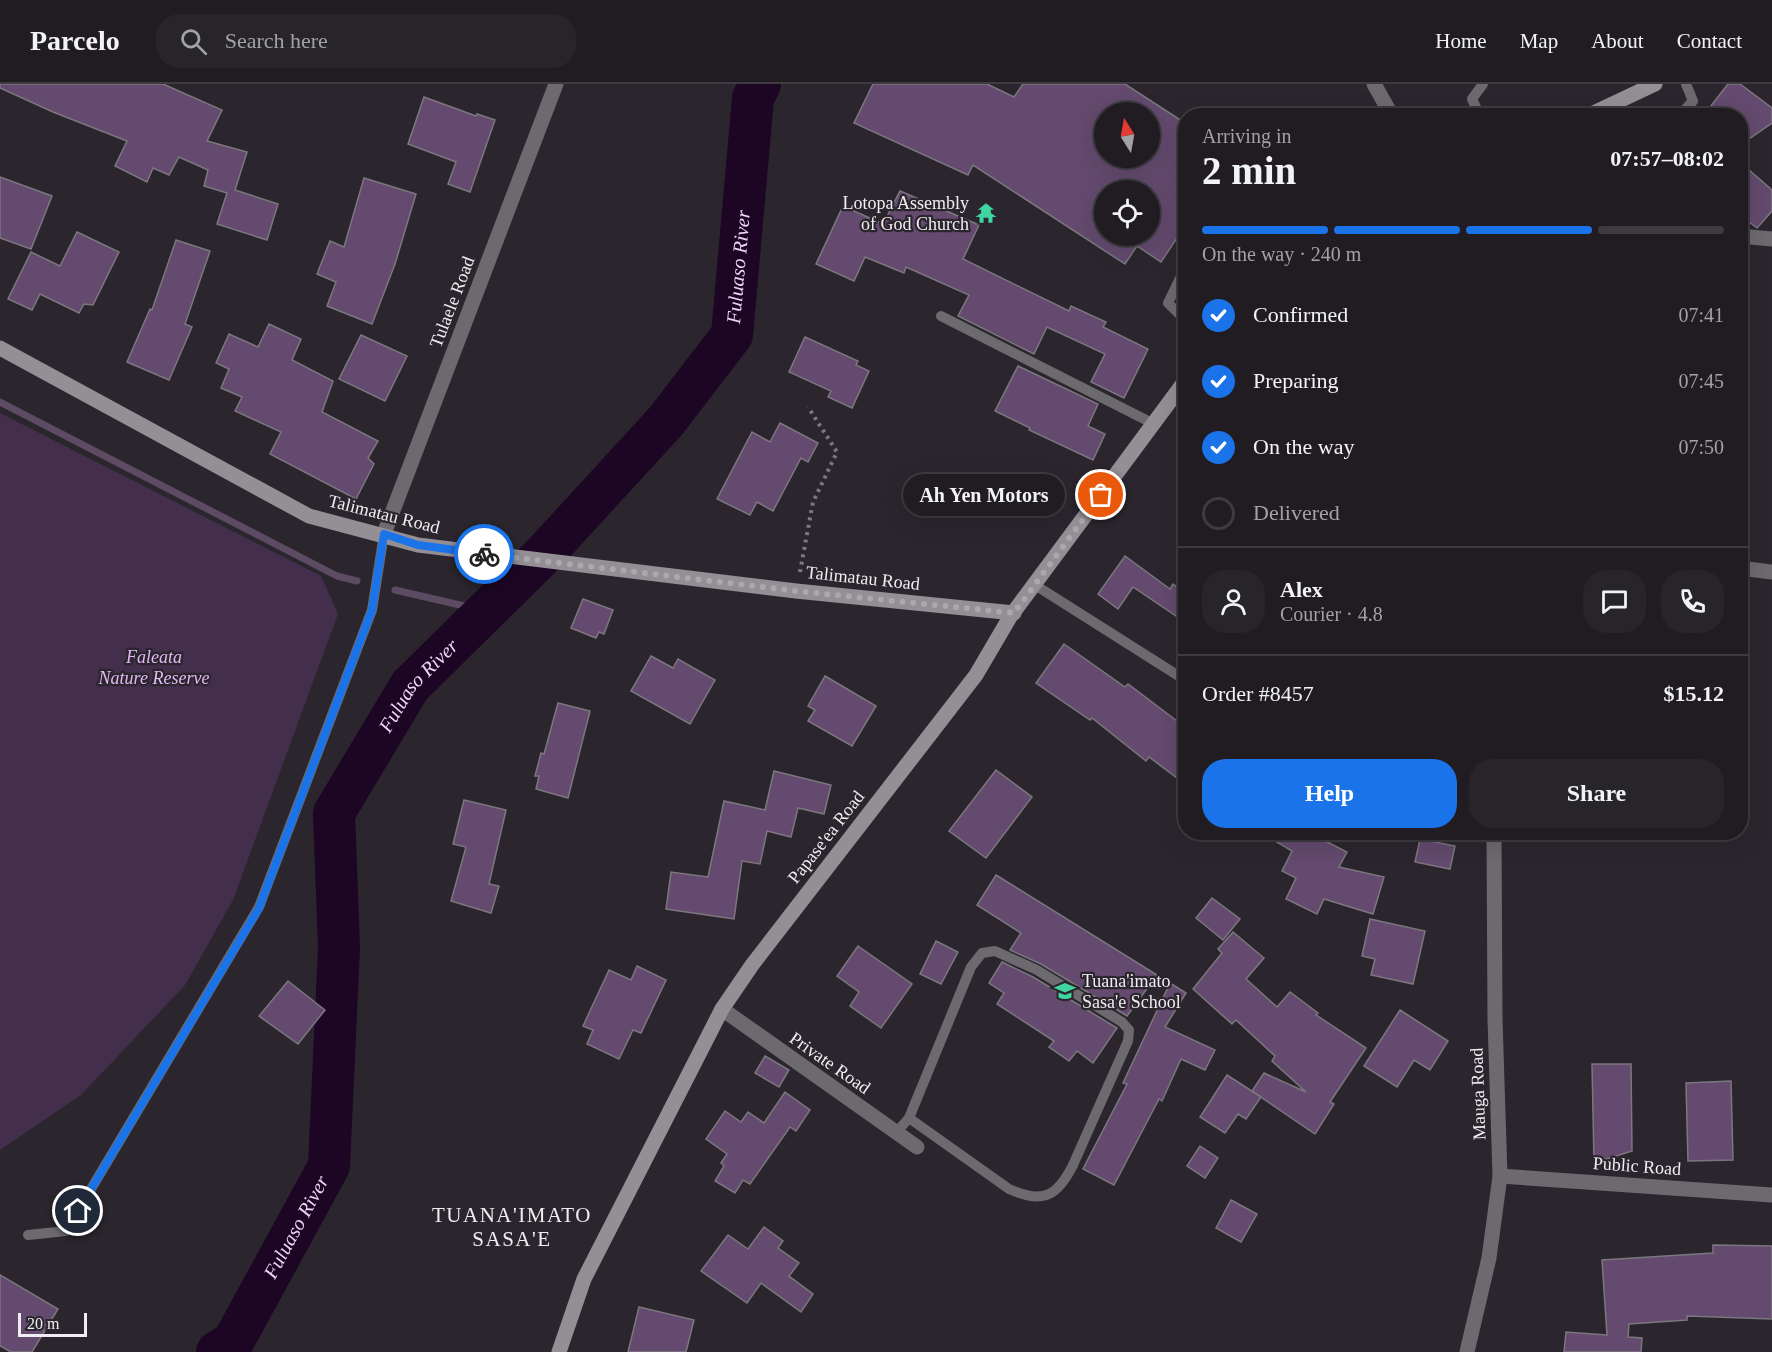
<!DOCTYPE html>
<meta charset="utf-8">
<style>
:root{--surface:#201c22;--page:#28252a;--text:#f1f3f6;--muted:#a2a1a5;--line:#3d3a40;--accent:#1a73e8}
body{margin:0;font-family:"Times New Roman",serif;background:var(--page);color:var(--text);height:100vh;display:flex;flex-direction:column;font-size:22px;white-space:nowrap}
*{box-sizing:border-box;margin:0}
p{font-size:20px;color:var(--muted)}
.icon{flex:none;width:33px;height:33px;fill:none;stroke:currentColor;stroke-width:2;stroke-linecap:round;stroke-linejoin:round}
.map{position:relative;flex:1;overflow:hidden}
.sheet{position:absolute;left:1178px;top:24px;width:570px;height:732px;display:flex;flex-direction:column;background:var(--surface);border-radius:24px;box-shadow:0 6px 24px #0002,0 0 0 2px var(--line)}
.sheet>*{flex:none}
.needle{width:39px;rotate:349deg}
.tools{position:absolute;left:1094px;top:18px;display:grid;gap:12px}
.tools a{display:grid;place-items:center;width:66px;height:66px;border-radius:50%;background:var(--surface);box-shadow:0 6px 24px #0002,0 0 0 2px var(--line);font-size:30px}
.scale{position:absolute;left:18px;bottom:15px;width:69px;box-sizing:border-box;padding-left:6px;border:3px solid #f0edf2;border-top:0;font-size:16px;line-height:21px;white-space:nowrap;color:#f0edf2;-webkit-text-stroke:4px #2b262d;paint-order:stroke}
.pin{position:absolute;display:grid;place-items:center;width:51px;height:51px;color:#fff;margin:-26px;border:3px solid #fff;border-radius:50%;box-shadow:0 2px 6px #0007}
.courier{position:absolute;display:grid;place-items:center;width:60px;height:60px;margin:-30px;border:4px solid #1a73e8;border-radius:50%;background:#fff;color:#222;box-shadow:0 2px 8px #0007}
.bubble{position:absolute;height:42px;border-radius:21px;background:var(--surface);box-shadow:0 6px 24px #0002,0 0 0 2px var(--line);font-size:20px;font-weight:700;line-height:42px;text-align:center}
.head em{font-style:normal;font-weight:700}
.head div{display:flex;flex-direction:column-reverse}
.head{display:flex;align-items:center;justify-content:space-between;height:102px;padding:0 24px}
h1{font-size:39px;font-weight:700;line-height:45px}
.bar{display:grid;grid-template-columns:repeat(4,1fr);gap:9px 6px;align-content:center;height:72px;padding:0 24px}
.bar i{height:8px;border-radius:4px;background:var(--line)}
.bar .on{background:var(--accent)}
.bar p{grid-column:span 4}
.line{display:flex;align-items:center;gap:15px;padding:0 24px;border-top:2px solid var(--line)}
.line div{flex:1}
.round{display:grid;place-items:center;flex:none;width:63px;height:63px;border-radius:24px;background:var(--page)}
ol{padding:0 24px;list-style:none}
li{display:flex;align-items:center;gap:18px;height:66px}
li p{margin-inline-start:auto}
li .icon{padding:6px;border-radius:50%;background:var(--accent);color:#fff;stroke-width:4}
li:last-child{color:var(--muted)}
li i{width:33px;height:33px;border:3px solid var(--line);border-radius:50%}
.button{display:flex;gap:12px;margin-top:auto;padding:12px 24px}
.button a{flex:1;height:69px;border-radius:24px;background:var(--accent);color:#fff;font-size:24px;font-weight:700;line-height:69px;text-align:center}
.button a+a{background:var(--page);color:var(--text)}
header{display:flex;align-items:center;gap:36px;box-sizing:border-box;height:84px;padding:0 30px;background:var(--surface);border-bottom:2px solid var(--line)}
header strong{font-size:28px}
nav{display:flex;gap:33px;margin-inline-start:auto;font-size:21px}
.search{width:420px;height:54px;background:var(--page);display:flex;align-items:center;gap:15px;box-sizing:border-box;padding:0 21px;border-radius:24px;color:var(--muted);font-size:22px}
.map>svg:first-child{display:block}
</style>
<header>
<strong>Parcelo</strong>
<div class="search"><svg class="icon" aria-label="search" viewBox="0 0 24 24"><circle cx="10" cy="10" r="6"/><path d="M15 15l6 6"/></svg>Search here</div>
<nav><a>Home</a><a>Map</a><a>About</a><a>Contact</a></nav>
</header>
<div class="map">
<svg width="1772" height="1268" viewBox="0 0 1772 1268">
<rect width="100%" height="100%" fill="#2b262d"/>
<!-- green -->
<path fill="#432e4c" d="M0 329 321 492 338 530 233 816 185 901 81 1011 0 1066Z"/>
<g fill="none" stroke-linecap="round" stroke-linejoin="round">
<!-- stream -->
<g stroke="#5c4b62" stroke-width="7">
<path d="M0 318 337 492 357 497"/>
<path d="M395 506 486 527"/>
</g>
<!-- river -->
<path stroke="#1c0624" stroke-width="42" id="s1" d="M217 1268 233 1258 329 1082 339 864 334 729 410 602 543 471 666 337 732 251 753 14 760 0"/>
</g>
<!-- building -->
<g fill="#634a6e" stroke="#7c777f" stroke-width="1.5" fill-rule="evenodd">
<path d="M0 0H163L222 26 207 57 247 68 235 106 278 120 267 156 217 140 227 109 204 102 208 86 179 73 169 91 153 84 147 98 115 82 127 57 53 28 0 4Z"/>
<path d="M873 0H987L1014 13 1023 0H1125L1185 39V142L1161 178 1137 162 1125 180 973 81 968 91 854 39ZM1104 28H1149V74H1104ZM1104 106H1149V152H1104Z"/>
<path d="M1728 0H1740L1772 24V39L1740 61V32H1703Z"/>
<path d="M424 13 476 32 477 30 495 36 470 108 448 100 456 78 408 60Z"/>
<path d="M1740 78 1772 106V127L1757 144 1740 131Z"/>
<path d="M0 93 52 112 31 165 0 154Z"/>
<path d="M364 94 416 110 395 180 372 240 327 222 336 198 317 190 330 157 344 163Z"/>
<path d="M900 107 979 141 963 175 1069 227 1071 222 1106 238 1103 243 1148 265 1124 314 1091 298 1105 270 1047 243 1034 270 958 232 969 211 906 183 904 189 865 173 854 197 816 180 843 122 883 140Z"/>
<path d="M77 148 119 168 93 221 84 220 79 229 40 210 32 226 8 215 31 168 60 182Z"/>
<path d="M176 156 210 167 185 240 192 243 169 296 127 278 150 225 152 226Z"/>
<path d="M269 240 301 255 292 276 333 297 322 328 378 357 368 374 374 380 356 415 270 370 281 348 235 327 242 313 221 304 229 285 216 279 229 250 258 263Z"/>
<path d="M361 251 407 272 385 317 339 295Z"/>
<path d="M805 253 858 277 856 281 869 287 852 324 828 313 831 307 789 288Z"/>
<path d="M1018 282 1098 320 1088 342 1105 350 1093 376 1029 346 1030 344 995 327Z"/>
<path d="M780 339 818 359 808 378 801 374 773 427 757 418 750 431 717 415 752 348 770 358Z"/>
<path d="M1125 472 1170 505 1173 500 1185 509V538L1133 503 1118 525 1098 510Z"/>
<path d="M583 515 613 526 604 550 599 548 596 554 571 544Z"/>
<path d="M1064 560 1125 603 1128 600 1185 643V700L1149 673 1146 677 1092 634 1090 636 1036 599Z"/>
<path d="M651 572 673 584 678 575 715 596 690 640 631 607Z"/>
<path d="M825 592 876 622 852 662 808 637 815 626 808 622Z"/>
<path d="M558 619 590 627 568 714 536 705 539 692H535L541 669 544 670Z"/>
<path d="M996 686 1032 713 986 774 949 747Z"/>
<path d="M774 687 831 701 824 730 798 724 791 753 767 747 760 780 742 777 734 835 666 825 671 788 708 793 724 717 765 726Z"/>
<path d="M464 716 506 726 489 800 499 802 491 829 451 817 466 763 453 760Z"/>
<path d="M1260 748H1308L1347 768 1339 783 1384 793 1373 830 1324 815 1317 830 1286 815 1296 794 1282 787 1292 767Z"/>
<path d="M1420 755 1455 762 1450 785 1415 778Z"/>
<path d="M996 791 1157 891 1127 932 1041 880 1010 866 1021 849 977 821Z"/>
<path d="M1212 814 1240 835 1223 856 1196 834Z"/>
<path d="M1370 835 1425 847 1413 900 1371 891 1375 875 1362 872Z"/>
<path d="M1233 848 1264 874 1246 895 1277 923 1290 908 1318 929 1316 931 1366 964 1330 1018 1334 1020 1315 1050 1252 1007 1264 989 1306 1008 1272 977 1275 972 1236 936 1232 940 1193 905 1222 869 1218 865Z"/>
<path d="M936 857 958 868 941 900 920 890Z"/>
<path d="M858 862 912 900 881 944 850 922 859 908 837 892Z"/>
<path d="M1002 878 1033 893 1117 944 1093 979 1077 967 1069 977 1049 963 1054 957 997 920 1004 909 989 899Z"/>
<path d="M637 882 666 896 641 949 633 946 619 975 587 960 593 946 583 942 609 886 631 896Z"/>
<path d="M288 897 325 926 298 960 259 932Z"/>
<path d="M1170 899 1186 909 1165 943 1215 966 1205 986 1181 975 1162 1017 1159 1015 1114 1101 1083 1085 1127 1000 1123 999Z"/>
<path d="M1400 926 1448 957 1430 986 1414 976 1397 1003 1364 982Z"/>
<path d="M765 972 789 986 779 1003 755 989Z"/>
<path d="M1592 980H1631L1632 1067 1594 1079Z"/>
<path d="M1227 991 1261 1013 1246 1035 1238 1030 1225 1049 1200 1033Z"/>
<path d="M1731 997 1733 1076 1688 1077 1686 999Z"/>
<path d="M785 1008 810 1026 796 1047 790 1043 750 1100 743 1096 735 1109 715 1097 724 1082 721 1079 727 1070 706 1055 725 1027 741 1038 748 1028 764 1039Z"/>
<path d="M1200 1062 1218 1074 1205 1094 1187 1082Z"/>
<path d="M1231 1116 1257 1130 1241 1158 1216 1144Z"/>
<path d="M764 1143 783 1157 778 1164 799 1179 789 1192 813 1210 801 1228 761 1199 747 1219 701 1187 728 1151 748 1165Z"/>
<path d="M1713 1161 1772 1162V1235L1687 1232V1236L1629 1240 1628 1253 1642 1254 1641 1268H1564L1566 1248 1607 1251 1602 1176 1713 1169Z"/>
<path d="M0 1191 58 1225 32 1268H11L0 1262Z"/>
<path d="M639 1223 694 1236 686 1268H628Z"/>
</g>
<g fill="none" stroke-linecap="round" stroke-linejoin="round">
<!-- path -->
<path stroke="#7c787e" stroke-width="4" stroke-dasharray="3 4.5" stroke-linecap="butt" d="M800 488 813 418 837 368 808 323"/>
<!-- service -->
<g stroke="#6c6a6e" stroke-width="10">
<path d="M1480 32 1472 15 1483 0"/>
<path d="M1679 32 1693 17 1686 0"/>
<path d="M1185 184 1168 219 1185 236"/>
<path d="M941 232 1154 340"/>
<path d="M1035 501 1185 596"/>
<path d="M896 1049 909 1034 971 883 982 869 995 867 1037 886 1122 938 1129 946 1128 957 1073 1081C1057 1113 1043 1120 1009 1105L909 1034"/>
<path d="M28 1151 66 1147 259 823 372 526 384 450"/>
</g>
<!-- minor -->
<g stroke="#6c6a6e" stroke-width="15">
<path d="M1374 0 1392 32"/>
<path d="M1740 152 1772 155"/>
<path d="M1740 484 1772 488"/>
<path d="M722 925 917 1063"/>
<path d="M1500 1092 1772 1111"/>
<path d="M1467 1268 1489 1174 1500 1092 1495 935 1494 748"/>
</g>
<!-- tertiary -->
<path stroke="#6c6a6e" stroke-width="15" d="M384 450 556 0"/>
<!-- secondary -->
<g stroke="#938f95" stroke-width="15">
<path d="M1587 32 1655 0"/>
<path d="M0 264 309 432 418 461 796 507 1014 529"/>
<path d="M559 1268 584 1195 722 925 752 881 976 591 1010 533 1185 297"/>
</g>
</g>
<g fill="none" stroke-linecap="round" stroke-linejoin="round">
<!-- done -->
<path stroke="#aba7ad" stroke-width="6" stroke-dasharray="0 10.8" d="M484 470 796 507 1014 529 1101 411"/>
<!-- route -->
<path stroke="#1a73e8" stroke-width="8" d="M78 1127 259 824 372 526 384 450 418 461 484 470"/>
</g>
<!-- icons -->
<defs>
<g id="temple-bare" transform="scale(1.62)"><path d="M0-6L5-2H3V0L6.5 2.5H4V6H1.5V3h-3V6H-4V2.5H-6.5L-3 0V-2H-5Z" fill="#40d4a1" stroke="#2b262d" stroke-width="2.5" paint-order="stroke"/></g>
<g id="school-bare" transform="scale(1.62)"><path d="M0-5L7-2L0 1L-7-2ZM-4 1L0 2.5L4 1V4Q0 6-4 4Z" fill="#40d4a1" stroke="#2b262d" stroke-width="2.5" paint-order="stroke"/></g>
</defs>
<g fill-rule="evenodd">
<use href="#temple-bare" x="986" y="129"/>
<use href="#school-bare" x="1065" y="907"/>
</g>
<g text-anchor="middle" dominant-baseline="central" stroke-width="4.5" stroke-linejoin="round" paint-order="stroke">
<!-- poi labels -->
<g font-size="18" fill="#f0edf2" stroke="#2b262d" text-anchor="end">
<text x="969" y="119">Lotopa Assembly<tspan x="969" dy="21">of God Church</tspan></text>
<text x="1082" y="897" text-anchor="start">Tuana'imato<tspan x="1082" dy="21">Sasa'e School</tspan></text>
</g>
<!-- street labels -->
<g font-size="18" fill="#f0edf2" stroke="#2b262d">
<text transform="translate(452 218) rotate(-69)">Tulaele Road</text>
<text transform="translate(384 430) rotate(14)">Talimatau Road</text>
<text transform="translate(863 494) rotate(6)">Talimatau Road</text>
<text transform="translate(826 753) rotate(-52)">Papase'ea Road</text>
<text transform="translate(830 979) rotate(35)">Private Road</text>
<text transform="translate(1478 1010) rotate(-92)">Mauga Road</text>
<text transform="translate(1637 1082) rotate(4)">Public Road</text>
</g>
<!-- park labels -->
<g font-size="18" font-style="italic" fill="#e3b8f5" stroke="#2b262d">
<text x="154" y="573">Faleata<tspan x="154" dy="21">Nature Reserve</tspan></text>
</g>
<!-- water labels -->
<g font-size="20" font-style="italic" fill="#eed4fa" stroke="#2b262d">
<text stroke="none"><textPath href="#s1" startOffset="1266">Fuluaso River</textPath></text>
<text stroke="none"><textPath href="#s1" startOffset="726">Fuluaso River</textPath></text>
<text stroke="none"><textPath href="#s1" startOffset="150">Fuluaso River</textPath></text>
</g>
<!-- quarter labels -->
<g font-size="21" letter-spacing="1.5" fill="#f0edf2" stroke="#2b262d">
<text x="512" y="1131">TUANA'IMATO<tspan x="512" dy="24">SASA'E</tspan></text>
</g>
</g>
</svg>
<div class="tools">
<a><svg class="needle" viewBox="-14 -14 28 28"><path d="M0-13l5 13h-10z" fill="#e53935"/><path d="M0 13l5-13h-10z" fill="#a2a1a5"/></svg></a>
<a><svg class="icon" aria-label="locate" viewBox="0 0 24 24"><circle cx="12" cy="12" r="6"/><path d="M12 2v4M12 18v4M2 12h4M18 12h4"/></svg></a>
</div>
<div class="scale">20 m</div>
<div class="pin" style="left:1101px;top:411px;background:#ea580c"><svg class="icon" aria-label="bag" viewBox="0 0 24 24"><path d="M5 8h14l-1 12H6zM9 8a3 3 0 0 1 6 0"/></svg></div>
<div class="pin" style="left:78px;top:1127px;background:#1f2937"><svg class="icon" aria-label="home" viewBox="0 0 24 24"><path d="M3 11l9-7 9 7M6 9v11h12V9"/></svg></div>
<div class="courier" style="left:484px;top:470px"><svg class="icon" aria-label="bike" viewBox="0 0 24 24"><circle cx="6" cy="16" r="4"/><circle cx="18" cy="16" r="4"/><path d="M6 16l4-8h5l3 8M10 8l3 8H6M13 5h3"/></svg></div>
<div class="bubble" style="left:903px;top:390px;width:162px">Ah Yen Motors</div>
<section class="sheet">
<div class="head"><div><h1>2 min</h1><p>Arriving in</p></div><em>07:57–08:02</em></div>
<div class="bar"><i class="on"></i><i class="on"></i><i class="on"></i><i></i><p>On the way · 240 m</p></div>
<ol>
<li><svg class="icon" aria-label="check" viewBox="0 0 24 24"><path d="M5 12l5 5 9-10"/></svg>Confirmed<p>07:41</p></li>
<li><svg class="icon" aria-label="check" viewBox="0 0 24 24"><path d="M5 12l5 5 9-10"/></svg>Preparing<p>07:45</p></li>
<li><svg class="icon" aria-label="check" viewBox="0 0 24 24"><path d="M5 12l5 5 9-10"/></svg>On the way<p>07:50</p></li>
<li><i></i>Delivered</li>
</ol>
<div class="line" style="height:108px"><a class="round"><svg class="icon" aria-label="person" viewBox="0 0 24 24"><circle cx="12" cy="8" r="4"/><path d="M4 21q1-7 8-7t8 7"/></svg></a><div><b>Alex</b><p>Courier · 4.8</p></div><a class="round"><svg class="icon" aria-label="chat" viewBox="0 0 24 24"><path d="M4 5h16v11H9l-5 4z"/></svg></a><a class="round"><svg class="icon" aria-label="phone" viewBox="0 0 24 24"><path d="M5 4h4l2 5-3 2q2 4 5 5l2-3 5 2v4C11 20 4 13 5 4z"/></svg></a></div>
<div class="line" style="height:78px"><div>Order #8457</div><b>$15.12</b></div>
<div class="button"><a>Help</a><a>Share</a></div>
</section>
</div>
